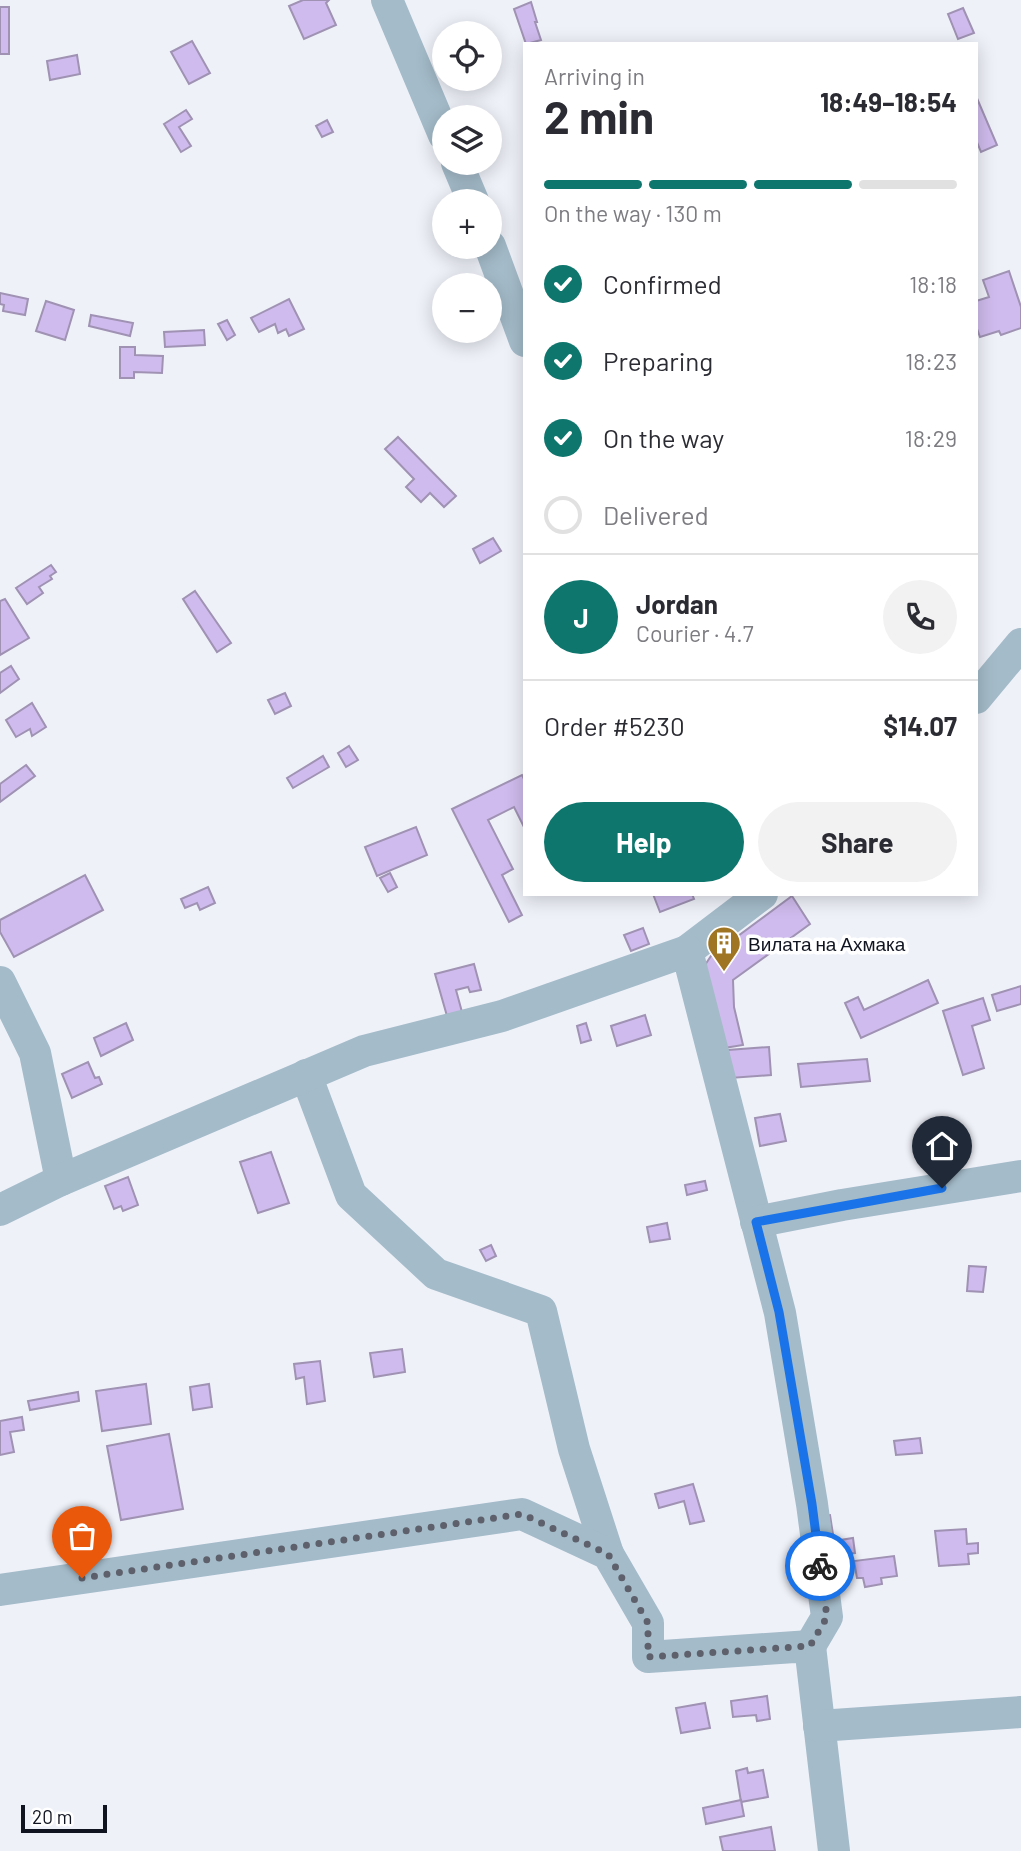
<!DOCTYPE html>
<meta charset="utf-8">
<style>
:root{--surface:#fff;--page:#f2f2f3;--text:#2b2b33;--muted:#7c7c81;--line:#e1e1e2;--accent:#0f766e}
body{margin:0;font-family:Barlow,sans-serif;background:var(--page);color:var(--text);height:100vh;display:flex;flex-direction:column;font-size:26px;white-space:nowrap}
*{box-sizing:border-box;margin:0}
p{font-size:23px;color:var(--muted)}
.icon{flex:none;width:38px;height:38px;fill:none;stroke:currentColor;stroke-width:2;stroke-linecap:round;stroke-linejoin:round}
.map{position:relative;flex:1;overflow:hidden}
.side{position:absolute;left:523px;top:42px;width:455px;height:854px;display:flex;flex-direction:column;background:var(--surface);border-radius:0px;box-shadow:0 4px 18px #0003}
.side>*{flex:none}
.controls{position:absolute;left:432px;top:21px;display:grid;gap:14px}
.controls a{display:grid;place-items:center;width:70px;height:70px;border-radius:50%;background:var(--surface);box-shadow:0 4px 18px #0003;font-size:35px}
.scale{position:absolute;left:21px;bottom:18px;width:86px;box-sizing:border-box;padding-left:7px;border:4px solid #101420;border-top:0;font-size:19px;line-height:24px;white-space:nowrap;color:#101420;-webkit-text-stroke:5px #fff;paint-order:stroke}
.pin{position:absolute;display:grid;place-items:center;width:60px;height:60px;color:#fff;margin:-72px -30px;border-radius:50% 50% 50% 0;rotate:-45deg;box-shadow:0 0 7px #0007}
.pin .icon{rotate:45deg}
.courier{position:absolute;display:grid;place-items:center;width:70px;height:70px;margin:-35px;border:5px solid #1a73e8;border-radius:50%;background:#fff;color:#222;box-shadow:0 2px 9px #0007}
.head em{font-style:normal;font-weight:700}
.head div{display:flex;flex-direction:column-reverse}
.head{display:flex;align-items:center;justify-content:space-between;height:119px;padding:0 21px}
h1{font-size:46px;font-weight:700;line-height:52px}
.bar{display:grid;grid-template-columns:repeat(4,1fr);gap:10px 7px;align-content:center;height:84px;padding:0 21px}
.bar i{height:9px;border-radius:5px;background:var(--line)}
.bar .current{background:var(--accent)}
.bar p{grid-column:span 4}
.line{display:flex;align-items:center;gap:18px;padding:0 21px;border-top:2px solid var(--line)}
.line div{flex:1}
.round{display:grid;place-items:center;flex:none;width:74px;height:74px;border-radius:37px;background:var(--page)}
ol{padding:0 21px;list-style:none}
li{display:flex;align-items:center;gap:21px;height:77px}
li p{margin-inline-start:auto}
li .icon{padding:7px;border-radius:50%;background:var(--accent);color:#fff;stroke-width:4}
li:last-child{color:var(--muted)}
li i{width:38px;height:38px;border:4px solid var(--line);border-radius:50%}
.action{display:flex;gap:14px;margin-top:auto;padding:14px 21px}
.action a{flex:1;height:80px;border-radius:42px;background:var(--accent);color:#fff;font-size:28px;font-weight:700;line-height:80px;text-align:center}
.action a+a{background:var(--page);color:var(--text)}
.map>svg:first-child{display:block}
</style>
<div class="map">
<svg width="1021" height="1851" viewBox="0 0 1021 1851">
<rect width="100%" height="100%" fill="#eff1f9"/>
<!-- building -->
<g fill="#cfbbed" stroke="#9f92b3" stroke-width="2">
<path d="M303 0H329L326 3 336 25 304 39 289 6Z"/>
<path d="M531 2 537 22H535L541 40 526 44 514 9Z"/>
<rect x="0" y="7" width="9" height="47"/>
<path d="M963 8 974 33 958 39 948 14Z"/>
<path d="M192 41 210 73 189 84 171 52Z"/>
<path d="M77 55 80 74 50 80 47 61Z"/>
<path d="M976 96 997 145 981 152 976 140Z"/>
<path d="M186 110 192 119 179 127 191 146 181 152 164 124Z"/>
<path d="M327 120 333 132 322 137 316 126Z"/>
<path d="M1009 271 1021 307V328L1001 335 999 331 980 337 976 326V301L989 297 983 280Z"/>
<path d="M0 293 28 299 25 315 3 311 4 305 0 304Z"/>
<path d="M289 299 304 329 289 336 286 329 278 333 275 324 259 332 251 318Z"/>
<path d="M46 301 74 310 65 340 36 331Z"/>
<path d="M91 315 133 323 130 336 89 326Z"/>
<path d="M227 320 235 335 227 340 218 324Z"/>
<path d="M204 330 205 345 165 347 164 332Z"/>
<path d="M120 347H135V355L163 356 162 373 134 372V378H120Z"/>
<path d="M398 437 456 496 444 507 430 493 421 502 406 487 414 479 385 449Z"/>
<path d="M493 538 501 551 480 563 473 549Z"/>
<path d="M51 565 56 572 50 576 52 579 39 587 43 593 27 604 16 588Z"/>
<path d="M195 591 231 643 217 652 183 599Z"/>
<path d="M5 599 29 638 0 655V601Z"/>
<path d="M11 666 19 679 0 693V673Z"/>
<path d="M285 693 291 706 275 714 268 700Z"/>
<path d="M32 703 46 727 32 736 30 729 16 737 6 720Z"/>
<path d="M349 746 358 760 346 767 338 753Z"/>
<path d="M323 756 329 767 293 788 287 778Z"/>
<path d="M26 765 35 776 0 802V784Z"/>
<path d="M522 775 525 781V829L514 807 488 820 513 869 502 875 522 915 509 922 452 809Z"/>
<path d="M416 827 427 855 377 876 365 847Z"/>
<path d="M390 873 397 887 388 892 380 878Z"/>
<path d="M85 875 103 910 14 957 0 932V920Z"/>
<path d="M208 887 215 903 200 910 197 903 185 908 181 899Z"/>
<path d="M653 894H692L694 899 660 912Z"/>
<path d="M792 896 810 924 733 980 734 1007 743 1045 718 1049 705 965 711 956Z"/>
<path d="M643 928 649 944 631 951 624 935Z"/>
<path d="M474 964 481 990 470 992 468 987 456 990 462 1012 447 1016 435 974Z"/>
<path d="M928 980 938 1003 861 1038 845 1003 858 997 864 1010Z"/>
<path d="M1021 986V1004L997 1011 992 995Z"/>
<path d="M983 998 990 1020 972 1026 984 1068 963 1075 943 1011Z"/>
<path d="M645 1015 651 1035 617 1046 611 1026Z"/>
<path d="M126 1023 133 1040 101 1056 94 1038Z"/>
<path d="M586 1023 591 1040 581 1043 577 1026Z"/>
<path d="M769 1047 771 1075 730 1078 728 1050Z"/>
<path d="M867 1059 870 1081 801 1087 798 1064Z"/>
<path d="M88 1062 95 1078 99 1077 102 1084 72 1098 62 1074Z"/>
<path d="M780 1114 786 1141 760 1146 755 1118Z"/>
<path d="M271 1152 289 1203 258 1213 240 1162Z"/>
<path d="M128 1177 138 1205 123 1211 121 1206 114 1209 105 1186Z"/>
<path d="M705 1181 707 1190 687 1195 685 1185Z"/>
<path d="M667 1223 670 1239 650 1242 647 1227Z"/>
<path d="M491 1245 496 1256 486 1261 480 1250Z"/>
<path d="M969 1266 986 1267 983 1292 967 1291Z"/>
<path d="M402 1349 405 1372 374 1377 370 1353Z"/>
<path d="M320 1361 325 1401 307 1404 304 1377 296 1379 294 1364Z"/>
<path d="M146 1384 151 1424 102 1431 96 1391Z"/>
<path d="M209 1384 212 1407 193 1410 190 1387Z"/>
<path d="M78 1392 79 1401 30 1410 28 1401Z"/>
<path d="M22 1417 24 1430 10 1432 14 1452 0 1455V1421Z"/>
<path d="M169 1434 183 1509 121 1520 107 1446Z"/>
<path d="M920 1438 922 1453 896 1455 894 1441Z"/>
<path d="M693 1484 704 1521 690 1524 684 1501 659 1508 655 1494Z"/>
<path d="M830 1515 834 1541 853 1538 855 1553 846 1554V1557L827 1559 822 1516Z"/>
<path d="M966 1529 967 1544 978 1543V1553L968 1554 969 1564 939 1566 935 1531Z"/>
<path d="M894 1556 897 1576 881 1578 882 1584 865 1587 863 1578H857L854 1561Z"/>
<path d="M767 1696 770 1719 757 1721 756 1715 733 1717 731 1701Z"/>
<path d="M705 1703 710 1728 681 1733 676 1708Z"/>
<path d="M747 1768 748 1773 763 1770 768 1797 741 1802 736 1771Z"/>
<path d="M741 1800 744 1816 706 1824 703 1808Z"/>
<path d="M771 1827 775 1851H723L720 1837Z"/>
</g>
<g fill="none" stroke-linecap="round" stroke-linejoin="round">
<!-- minor -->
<g stroke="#a4bbc9" stroke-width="32">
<path d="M387 0 444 135"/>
<path d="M457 163 473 201"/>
<path d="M490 246 525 341"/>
<path d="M976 698 1021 644"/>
<path d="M687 951 762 894"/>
<path d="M0 982 35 1053 61 1180"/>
<path d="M306 1075 351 1195 436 1274 541 1311 574 1449 608 1554"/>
<path d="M0 1210 61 1180 364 1051 502 1016 687 951 780 1313 812 1504 827 1617 810 1646"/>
<path d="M756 1222 842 1205 1021 1176"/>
<path d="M0 1590 522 1514 608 1554 648 1623V1657L810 1646 834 1851"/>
<path d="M819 1726 1021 1712"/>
</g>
</g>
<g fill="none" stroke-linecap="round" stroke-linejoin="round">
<!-- done -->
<path stroke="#5e616c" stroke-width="7" stroke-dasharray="0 12.6" d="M82 1578 522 1514 608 1554 648 1623V1657L810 1646 827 1617 820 1566"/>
<!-- route -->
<path stroke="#1a73e8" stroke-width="9" d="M820 1566 812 1504 779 1312 756 1222 942 1188"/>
</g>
<!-- icons -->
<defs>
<g id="building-pin" transform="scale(1.75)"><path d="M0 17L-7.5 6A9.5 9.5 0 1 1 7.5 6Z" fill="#9f7423" stroke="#fff"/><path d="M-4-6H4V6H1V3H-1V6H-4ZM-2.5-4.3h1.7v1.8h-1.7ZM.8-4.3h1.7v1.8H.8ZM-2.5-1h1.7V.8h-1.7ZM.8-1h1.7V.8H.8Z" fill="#fff"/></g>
</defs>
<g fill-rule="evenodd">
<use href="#building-pin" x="724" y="943"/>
</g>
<g text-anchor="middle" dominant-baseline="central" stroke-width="7" stroke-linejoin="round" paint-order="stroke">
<!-- poi labels -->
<g font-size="19" fill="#101420" stroke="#fff" text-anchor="start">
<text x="748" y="943">Вилата на Ахмака</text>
</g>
</g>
</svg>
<div class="controls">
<a><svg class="icon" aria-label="locate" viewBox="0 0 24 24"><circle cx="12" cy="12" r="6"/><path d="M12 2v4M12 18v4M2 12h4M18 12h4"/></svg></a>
<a><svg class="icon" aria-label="layers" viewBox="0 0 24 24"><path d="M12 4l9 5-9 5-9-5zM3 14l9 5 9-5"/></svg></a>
<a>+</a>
<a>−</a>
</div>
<div class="scale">20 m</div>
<div class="pin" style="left:82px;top:1578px;background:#ea580c"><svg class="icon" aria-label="bag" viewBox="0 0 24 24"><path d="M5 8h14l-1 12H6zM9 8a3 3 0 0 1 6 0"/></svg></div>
<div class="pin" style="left:942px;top:1188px;background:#1f2937"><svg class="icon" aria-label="home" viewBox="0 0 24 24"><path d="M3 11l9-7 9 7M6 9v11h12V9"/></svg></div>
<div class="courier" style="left:820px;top:1566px"><svg class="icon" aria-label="bike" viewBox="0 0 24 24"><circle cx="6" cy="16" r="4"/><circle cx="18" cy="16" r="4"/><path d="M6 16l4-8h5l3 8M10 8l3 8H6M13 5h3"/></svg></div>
<section class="side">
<div class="head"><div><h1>2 min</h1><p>Arriving in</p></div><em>18:49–18:54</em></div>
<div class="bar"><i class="current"></i><i class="current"></i><i class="current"></i><i></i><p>On the way · 130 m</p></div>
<ol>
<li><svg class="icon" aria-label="check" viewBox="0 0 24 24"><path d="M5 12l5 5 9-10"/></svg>Confirmed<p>18:18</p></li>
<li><svg class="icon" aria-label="check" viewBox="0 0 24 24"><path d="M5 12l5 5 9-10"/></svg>Preparing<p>18:23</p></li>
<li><svg class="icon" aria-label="check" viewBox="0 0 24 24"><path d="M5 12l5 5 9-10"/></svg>On the way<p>18:29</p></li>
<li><i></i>Delivered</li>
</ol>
<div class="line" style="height:126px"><b class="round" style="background:var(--accent);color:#fff">J</b><div><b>Jordan</b><p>Courier · 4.7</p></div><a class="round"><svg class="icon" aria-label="phone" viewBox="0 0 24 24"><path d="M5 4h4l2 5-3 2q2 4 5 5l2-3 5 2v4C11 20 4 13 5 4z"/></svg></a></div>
<div class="line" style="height:91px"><div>Order #5230</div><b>$14.07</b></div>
<div class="action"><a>Help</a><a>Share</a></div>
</section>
</div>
